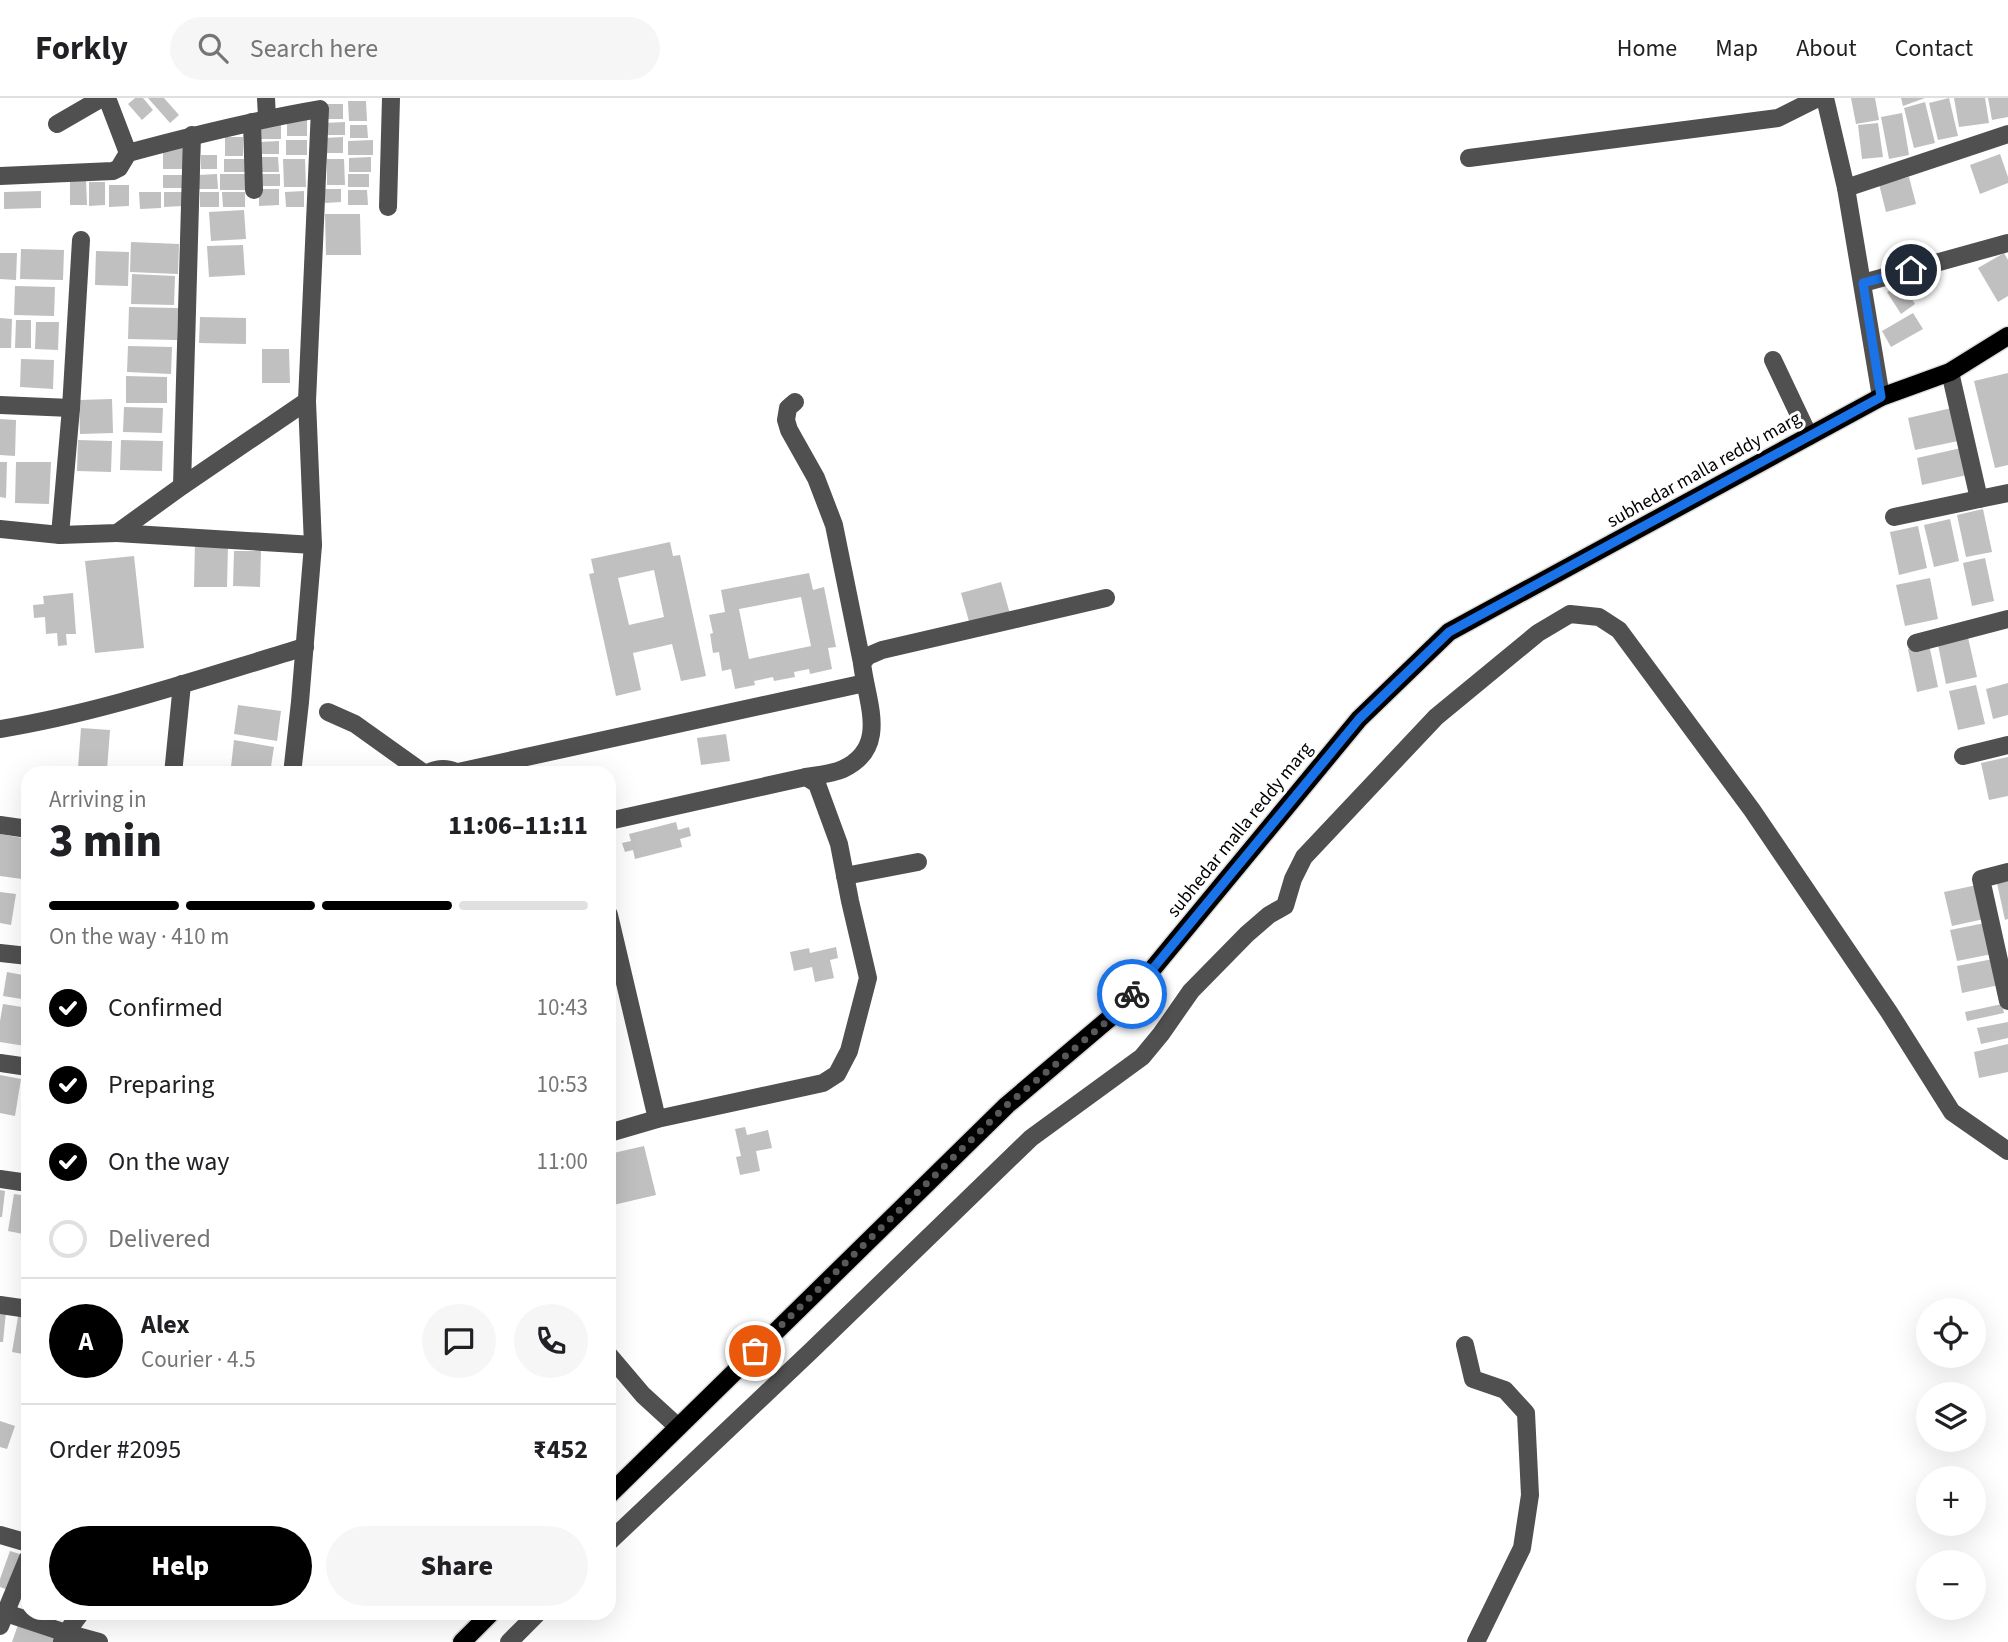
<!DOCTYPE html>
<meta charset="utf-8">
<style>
:root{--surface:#fff;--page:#f6f6f6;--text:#202124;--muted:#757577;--line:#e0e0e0;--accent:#000}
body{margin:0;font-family:"Source Sans 3",sans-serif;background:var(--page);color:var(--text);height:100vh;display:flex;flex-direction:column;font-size:26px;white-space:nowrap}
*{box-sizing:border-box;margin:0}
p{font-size:23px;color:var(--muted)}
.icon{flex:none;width:38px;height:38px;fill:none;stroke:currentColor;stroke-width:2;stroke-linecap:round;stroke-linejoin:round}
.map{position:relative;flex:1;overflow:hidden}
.details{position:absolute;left:21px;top:668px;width:595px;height:854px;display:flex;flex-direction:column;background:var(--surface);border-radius:21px;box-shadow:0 7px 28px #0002}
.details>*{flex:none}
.fabs{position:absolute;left:1916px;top:1200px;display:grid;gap:14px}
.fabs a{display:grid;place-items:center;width:70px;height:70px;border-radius:50%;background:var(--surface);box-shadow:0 7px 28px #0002;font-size:35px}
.pin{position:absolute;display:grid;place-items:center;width:60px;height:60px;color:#fff;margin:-30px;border:4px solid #fff;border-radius:50%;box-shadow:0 2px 7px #0007}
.courier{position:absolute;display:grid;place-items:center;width:70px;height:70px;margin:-35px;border:5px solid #1a73e8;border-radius:50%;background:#fff;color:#222;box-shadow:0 2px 9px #0007}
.head em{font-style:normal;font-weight:800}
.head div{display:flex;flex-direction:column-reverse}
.head{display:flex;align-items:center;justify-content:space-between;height:119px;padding:0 28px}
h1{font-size:46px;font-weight:800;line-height:52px}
.bar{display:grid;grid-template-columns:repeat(4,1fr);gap:10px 7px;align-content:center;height:84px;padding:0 28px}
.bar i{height:9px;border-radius:5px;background:var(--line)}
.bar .selected{background:var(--accent)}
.bar p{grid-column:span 4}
.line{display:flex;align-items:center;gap:18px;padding:0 28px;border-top:2px solid var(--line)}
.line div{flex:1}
.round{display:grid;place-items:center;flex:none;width:74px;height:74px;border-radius:37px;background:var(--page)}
ol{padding:0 28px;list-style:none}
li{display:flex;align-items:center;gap:21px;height:77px}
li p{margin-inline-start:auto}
li .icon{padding:7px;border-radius:50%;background:var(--accent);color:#fff;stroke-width:4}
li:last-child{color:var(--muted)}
li i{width:38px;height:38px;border:4px solid var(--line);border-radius:50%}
.action{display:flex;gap:14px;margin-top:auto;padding:14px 28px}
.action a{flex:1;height:80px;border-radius:42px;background:var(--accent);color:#fff;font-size:28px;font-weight:800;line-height:80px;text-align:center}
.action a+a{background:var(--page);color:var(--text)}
header{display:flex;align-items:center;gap:42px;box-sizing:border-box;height:98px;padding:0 35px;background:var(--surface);border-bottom:2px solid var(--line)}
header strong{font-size:33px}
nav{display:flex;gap:38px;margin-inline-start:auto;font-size:24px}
.search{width:490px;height:63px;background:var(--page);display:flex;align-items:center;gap:18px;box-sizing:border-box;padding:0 24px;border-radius:38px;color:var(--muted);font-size:26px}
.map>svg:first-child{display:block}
</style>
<header>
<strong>Forkly</strong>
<div class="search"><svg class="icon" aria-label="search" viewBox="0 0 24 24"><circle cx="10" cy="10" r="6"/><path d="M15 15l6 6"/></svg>Search here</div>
<nav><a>Home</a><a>Map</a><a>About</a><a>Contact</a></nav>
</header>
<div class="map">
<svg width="2008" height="1544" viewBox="0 0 2008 1544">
<rect width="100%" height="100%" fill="#fff"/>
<!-- building -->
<g fill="#c0c0c0" fill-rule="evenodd">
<path d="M135 0H143L153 12 142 22 128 6Z"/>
<path d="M148 0H164L179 17 170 25Z"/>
<path d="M1851 0H1875L1879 22 1856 26Z"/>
<path d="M1901 0H1925L1903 8Z"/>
<path d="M1949 0 1958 38 1938 42 1929 5Z"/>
<path d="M1954 0H1985L1989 25 1959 29Z"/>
<path d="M1988 0H2008V19L1992 22Z"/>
<path d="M348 3H366L367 23H349Z"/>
<path d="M1925 4 1935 45 1914 50 1904 10Z"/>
<rect x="323" y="6" width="20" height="15"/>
<path d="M1902 15 1909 57 1889 61 1881 19Z"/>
<rect x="287" y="20" width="20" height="18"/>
<rect x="260" y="24" width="21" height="17"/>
<path d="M345 24V37H325L324 25Z"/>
<path d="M1878 25 1883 59 1862 61 1858 27Z"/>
<path d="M350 27H367L368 40H350Z"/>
<rect x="225" y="39" width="18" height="19"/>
<path d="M343 39V55H324V40Z"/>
<rect x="286" y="42" width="21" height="15"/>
<path d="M373 42V57H348V43Z"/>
<path d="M279 43V56H260L259 44Z"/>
<rect x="163" y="47" width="24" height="24"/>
<path d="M2000 56 2008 79V85L1980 96 1970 67Z"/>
<rect x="201" y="57" width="16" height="14"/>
<path d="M260 59H278L279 74H261Z"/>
<path d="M371 59V74H349V60Z"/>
<path d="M224 61H246L247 74H224Z"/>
<path d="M283 61H305L306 89H284Z"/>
<path d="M327 61H344L345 87H327Z"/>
<path d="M217 76 218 91H198V77Z"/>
<rect x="220" y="76" width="25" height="16"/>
<rect x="259" y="76" width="21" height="12"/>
<rect x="348" y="76" width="21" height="13"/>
<rect x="163" y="77" width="22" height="13"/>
<path d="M1909 79 1916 106 1886 114 1879 86Z"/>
<path d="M70 81H86L87 107H70Z"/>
<path d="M89 84H105V107L89 108Z"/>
<path d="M109 87H129V108L109 109Z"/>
<path d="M259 91H279V107L259 108Z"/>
<path d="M325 91H341V104L325 105Z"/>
<path d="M348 92H367L368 107H348Z"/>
<path d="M41 93V110L4 111V94Z"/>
<path d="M304 93V109H286L285 94Z"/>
<path d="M139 94H161V110L140 111Z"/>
<path d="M164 94H183V108L164 109Z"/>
<rect x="200" y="94" width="19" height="15"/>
<path d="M222 94H245V109H223Z"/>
<path d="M244 112 246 141 211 143 209 114Z"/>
<path d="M325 116H360L361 157H326Z"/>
<path d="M131 144 179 146 178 176 130 174Z"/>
<path d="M243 147 245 177 209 179 207 148Z"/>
<path d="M21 151 64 152 63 182 20 181Z"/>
<path d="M96 153 129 154 128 188 95 187Z"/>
<path d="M0 155H17L16 182 0 181Z"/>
<path d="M2004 155 2008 162V198L1998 204 1978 170Z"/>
<path d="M132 176 175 178 174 207 131 206Z"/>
<path d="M1902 185 1915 206 1901 216 1887 194Z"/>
<path d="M15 188 55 189 54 218 14 217Z"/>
<path d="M129 209 178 210 177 242 128 241Z"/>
<path d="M1913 215 1923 231 1891 249 1882 233Z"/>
<path d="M200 219 246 220V246L199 245Z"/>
<path d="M0 220 12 221 11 250H0Z"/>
<path d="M16 222H31V250H15Z"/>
<path d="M36 224H59L58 252 35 251Z"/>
<path d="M128 248 172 249 171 276 127 274Z"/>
<path d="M262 251H289L290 285H262Z"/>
<path d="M21 261 54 262 53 291 20 289Z"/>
<path d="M2008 275V367L1995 370 1974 283Z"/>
<path d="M126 278 167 279V305H126Z"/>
<path d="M112 301 113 335 80 336 79 302Z"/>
<path d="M124 309 163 310 162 335 123 334Z"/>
<path d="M1956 309 1963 342 1915 352 1908 320Z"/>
<path d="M0 321 16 322 15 358 0 357Z"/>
<path d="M78 342 112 343 111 374 77 373Z"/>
<path d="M121 342 163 343 162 373 120 372Z"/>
<path d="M1961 350 1967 377 1922 387 1917 360Z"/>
<path d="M0 364H7L6 400 0 399Z"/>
<path d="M16 364H51L49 406 15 405Z"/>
<path d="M1983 411 1992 454 1966 459 1957 417Z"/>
<path d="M1950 421 1959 463 1934 469 1924 427Z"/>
<path d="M1918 428 1927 470 1899 477 1890 434Z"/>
<path d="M670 444 673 458 680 457 706 578 681 583 672 546 633 555 641 592 616 598 589 476 594 475 591 461ZM654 472 664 519 629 527 618 480Z"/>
<path d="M195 445 228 446 227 489H194Z"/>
<path d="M234 453H261L260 489 233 488Z"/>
<path d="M134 458 144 550 95 555 85 463Z"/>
<path d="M1985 460 1994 503 1972 508 1963 465Z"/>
<path d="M809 475 813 492 824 489 836 549 828 550 832 571 810 576 809 571 794 574 795 579 774 583 773 579 754 583 755 587 735 591 731 571 722 573 719 554 713 555 710 536 713 535 709 517 725 514 721 492ZM801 499 811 548 749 561 739 511Z"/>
<path d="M1930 480 1938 521 1905 528 1896 487Z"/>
<path d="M1001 484 1010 516 970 527 961 495Z"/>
<path d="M73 495 76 536H66L67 547 58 548 57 535 46 536 45 519 34 520 33 507 44 506 43 498Z"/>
<path d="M1967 535 1977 579 1946 586 1937 542Z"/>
<path d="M1929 546 1938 589 1917 594 1908 551Z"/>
<path d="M2008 585V617L1993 621 1986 591Z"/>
<path d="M1976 587 1985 626 1958 632 1949 593Z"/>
<path d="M238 607 281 613 277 643 234 636Z"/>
<path d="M81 630 110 632 107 672 78 670Z"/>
<path d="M726 636 730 663 701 667 697 640Z"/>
<path d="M234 642 274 649 270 675 231 669Z"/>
<path d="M2008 659V698L1989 702 1981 665Z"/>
<path d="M186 670 213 674V676H185Z"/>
<path d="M676 724 678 732 689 729 691 738 680 741 682 749 635 761 633 752 625 754 622 745 631 743 629 736Z"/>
<path d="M0 736 28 741 22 781 0 778Z"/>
<path d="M2008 782V821L2005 822 1997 785Z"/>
<path d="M1977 787 1984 821 1952 828 1944 794Z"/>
<path d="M0 794 16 796 11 827 0 825Z"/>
<path d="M1985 825 1992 856 1957 863 1950 832Z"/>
<path d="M836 849 838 860 830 862 834 880 815 884 812 869 794 873 790 854 809 850 810 855Z"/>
<path d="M1993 861 1999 887 1962 895 1957 868Z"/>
<path d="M7 874 28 878V902L3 898Z"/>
<path d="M3 906 28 910V926L25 948 0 944V923Z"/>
<path d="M2002 906 2004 915 1967 923 1965 914Z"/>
<path d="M2008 924V940L1981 946 1977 930Z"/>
<path d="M2008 946V974L1979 980 1974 954Z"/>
<path d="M0 977 21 981 15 1018 0 1015Z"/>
<path d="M27 997H28V1017L24 1016Z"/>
<path d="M745 1029 747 1037 768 1032 772 1050 756 1053 760 1073 740 1077 736 1059 741 1058 735 1031Z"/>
<path d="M644 1048 656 1097 609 1108V1056Z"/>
<path d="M0 1092 5 1093 2 1119H0Z"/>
<path d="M14 1096 28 1098V1137L8 1133Z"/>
<path d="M19 1213 28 1215V1257L12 1254Z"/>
<path d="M0 1214H6L3 1244H0Z"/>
<path d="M0 1323 15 1328 7 1351 0 1349Z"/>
<path d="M10 1453 23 1457 11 1493 0 1489V1481Z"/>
<path d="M19 1524 56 1537 54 1544H12Z"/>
</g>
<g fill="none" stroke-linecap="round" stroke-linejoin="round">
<!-- major casing -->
<g stroke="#dbdbdb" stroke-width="21">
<g id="major">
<path d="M609 1397 1007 1007 1117 914 1359 621 1449 534 1881 299 1950 274 2008 238"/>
<path d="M462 1544 490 1516"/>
</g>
</g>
<!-- minor -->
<g stroke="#505050" stroke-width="18">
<path d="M107 0 128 55C191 38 255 22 320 11L307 303 313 447 300 604 292 676"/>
<path d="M266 0 267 20"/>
<path d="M1825 0 1846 90 1881 299"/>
<path d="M252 24 254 92"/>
<path d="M57 26 102 0"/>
<path d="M1469 60 1778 20 1818 0"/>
<path d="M0 78 113 73 119 70 128 55"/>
<path d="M1846 90 2008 36"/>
<path d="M388 109 391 0"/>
<path d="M1863 185 2008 145"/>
<path d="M1773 262 1809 338"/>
<path d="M1950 274 1979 401 2008 395"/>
<path d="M795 304 788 310 786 322 789 332 816 380 834 427 862 565"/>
<path d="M0 307 71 310"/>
<path d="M182 388 192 37"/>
<path d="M1894 419 1979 401"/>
<path d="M0 431 60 437 117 435 182 388 307 303"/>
<path d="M117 435 313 447"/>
<path d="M60 437 71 310 81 142"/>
<path d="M1916 545 2008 521"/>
<path d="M328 614 355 626 425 676"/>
<path d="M0 631C104 614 204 579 305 549"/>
<path d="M1963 658 2008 647"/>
<path d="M458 674 865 585"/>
<path d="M173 676 182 586"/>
<path d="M426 676C438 669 448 669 460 676"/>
<path d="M806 679C818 677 832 676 843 671 890 649 866 603 862 565L868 558 882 552 1106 500"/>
<path d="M609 723 806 679 817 686 839 746 850 803 868 880 849 953 837 976 823 985 657 1021 609 1035"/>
<path d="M0 727 28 731"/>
<path d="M2008 774 1981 781 2008 903"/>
<path d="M845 778 918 764"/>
<path d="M609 817 657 1021"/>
<path d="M0 855 28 858"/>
<path d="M0 965 28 969"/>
<path d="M0 1081 28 1085"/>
<path d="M0 1207 28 1211"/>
<path d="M1465 1247 1473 1281 1505 1292 1526 1315 1530 1397 1522 1450 1476 1544"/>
<path d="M609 1257 643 1297 678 1329"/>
<path d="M0 1437 28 1445"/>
<path d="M609 1444 812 1252 1031 1040 1142 959 1161 936 1191 893 1247 836 1269 817 1285 808 1293 781 1304 759 1436 619 1538 535 1570 516 1599 519 1619 532 1752 712 1889 914 1952 1014 2008 1053"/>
<path d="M0 1513 66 1535 99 1544"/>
<path d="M0 1528 28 1460"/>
<path d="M62 1544 66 1535 80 1516"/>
<path d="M509 1544 537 1516"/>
</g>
<!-- major -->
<use href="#major" stroke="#000" stroke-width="18"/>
</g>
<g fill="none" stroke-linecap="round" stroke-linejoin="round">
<!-- done -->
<path stroke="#595959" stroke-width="7" stroke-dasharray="0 12.6" d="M755 1253 1007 1007 1118 914 1132 896"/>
<!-- route -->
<path stroke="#1a73e8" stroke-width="9" d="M1132 896 1359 621 1449 534 1881 299 1863 185 1911 172"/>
</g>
<g text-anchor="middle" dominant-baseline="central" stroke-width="6" stroke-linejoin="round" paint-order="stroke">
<!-- street labels -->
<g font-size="19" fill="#000" stroke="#fff">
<text transform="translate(1704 372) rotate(-29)">subhedar malla reddy marg</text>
<text transform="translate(1240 732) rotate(-51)">subhedar malla reddy marg</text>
</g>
</g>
</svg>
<div class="fabs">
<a><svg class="icon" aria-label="locate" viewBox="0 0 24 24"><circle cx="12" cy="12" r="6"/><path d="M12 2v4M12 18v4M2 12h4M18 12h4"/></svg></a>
<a><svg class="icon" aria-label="layers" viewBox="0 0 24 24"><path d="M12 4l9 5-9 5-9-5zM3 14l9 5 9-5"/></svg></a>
<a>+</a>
<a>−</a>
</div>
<div class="pin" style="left:755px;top:1253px;background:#ea580c"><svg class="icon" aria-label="bag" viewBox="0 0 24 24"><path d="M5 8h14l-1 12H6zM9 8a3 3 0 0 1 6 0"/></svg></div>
<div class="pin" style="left:1911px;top:172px;background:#1f2937"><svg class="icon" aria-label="home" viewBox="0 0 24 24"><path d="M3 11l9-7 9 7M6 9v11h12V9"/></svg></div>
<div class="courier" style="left:1132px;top:896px"><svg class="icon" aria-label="bike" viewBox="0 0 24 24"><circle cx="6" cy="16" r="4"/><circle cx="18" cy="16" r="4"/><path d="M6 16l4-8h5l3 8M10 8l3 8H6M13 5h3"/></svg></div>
<section class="details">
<div class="head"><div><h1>3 min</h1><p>Arriving in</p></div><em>11:06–11:11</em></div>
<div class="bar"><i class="selected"></i><i class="selected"></i><i class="selected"></i><i></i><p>On the way · 410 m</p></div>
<ol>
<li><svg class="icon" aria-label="check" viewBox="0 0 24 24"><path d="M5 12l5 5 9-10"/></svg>Confirmed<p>10:43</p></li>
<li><svg class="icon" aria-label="check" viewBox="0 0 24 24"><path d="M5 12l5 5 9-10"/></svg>Preparing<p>10:53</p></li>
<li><svg class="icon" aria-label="check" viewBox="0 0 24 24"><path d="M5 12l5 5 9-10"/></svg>On the way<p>11:00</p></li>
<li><i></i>Delivered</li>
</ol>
<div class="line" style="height:126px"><b class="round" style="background:var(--accent);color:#fff">A</b><div><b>Alex</b><p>Courier · 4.5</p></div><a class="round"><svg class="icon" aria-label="chat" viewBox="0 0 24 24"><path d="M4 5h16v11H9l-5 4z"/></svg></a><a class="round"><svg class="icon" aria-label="phone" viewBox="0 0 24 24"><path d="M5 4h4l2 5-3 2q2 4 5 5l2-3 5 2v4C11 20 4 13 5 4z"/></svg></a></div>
<div class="line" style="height:91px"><div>Order #2095</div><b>₹452</b></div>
<div class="action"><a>Help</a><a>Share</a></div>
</section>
</div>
